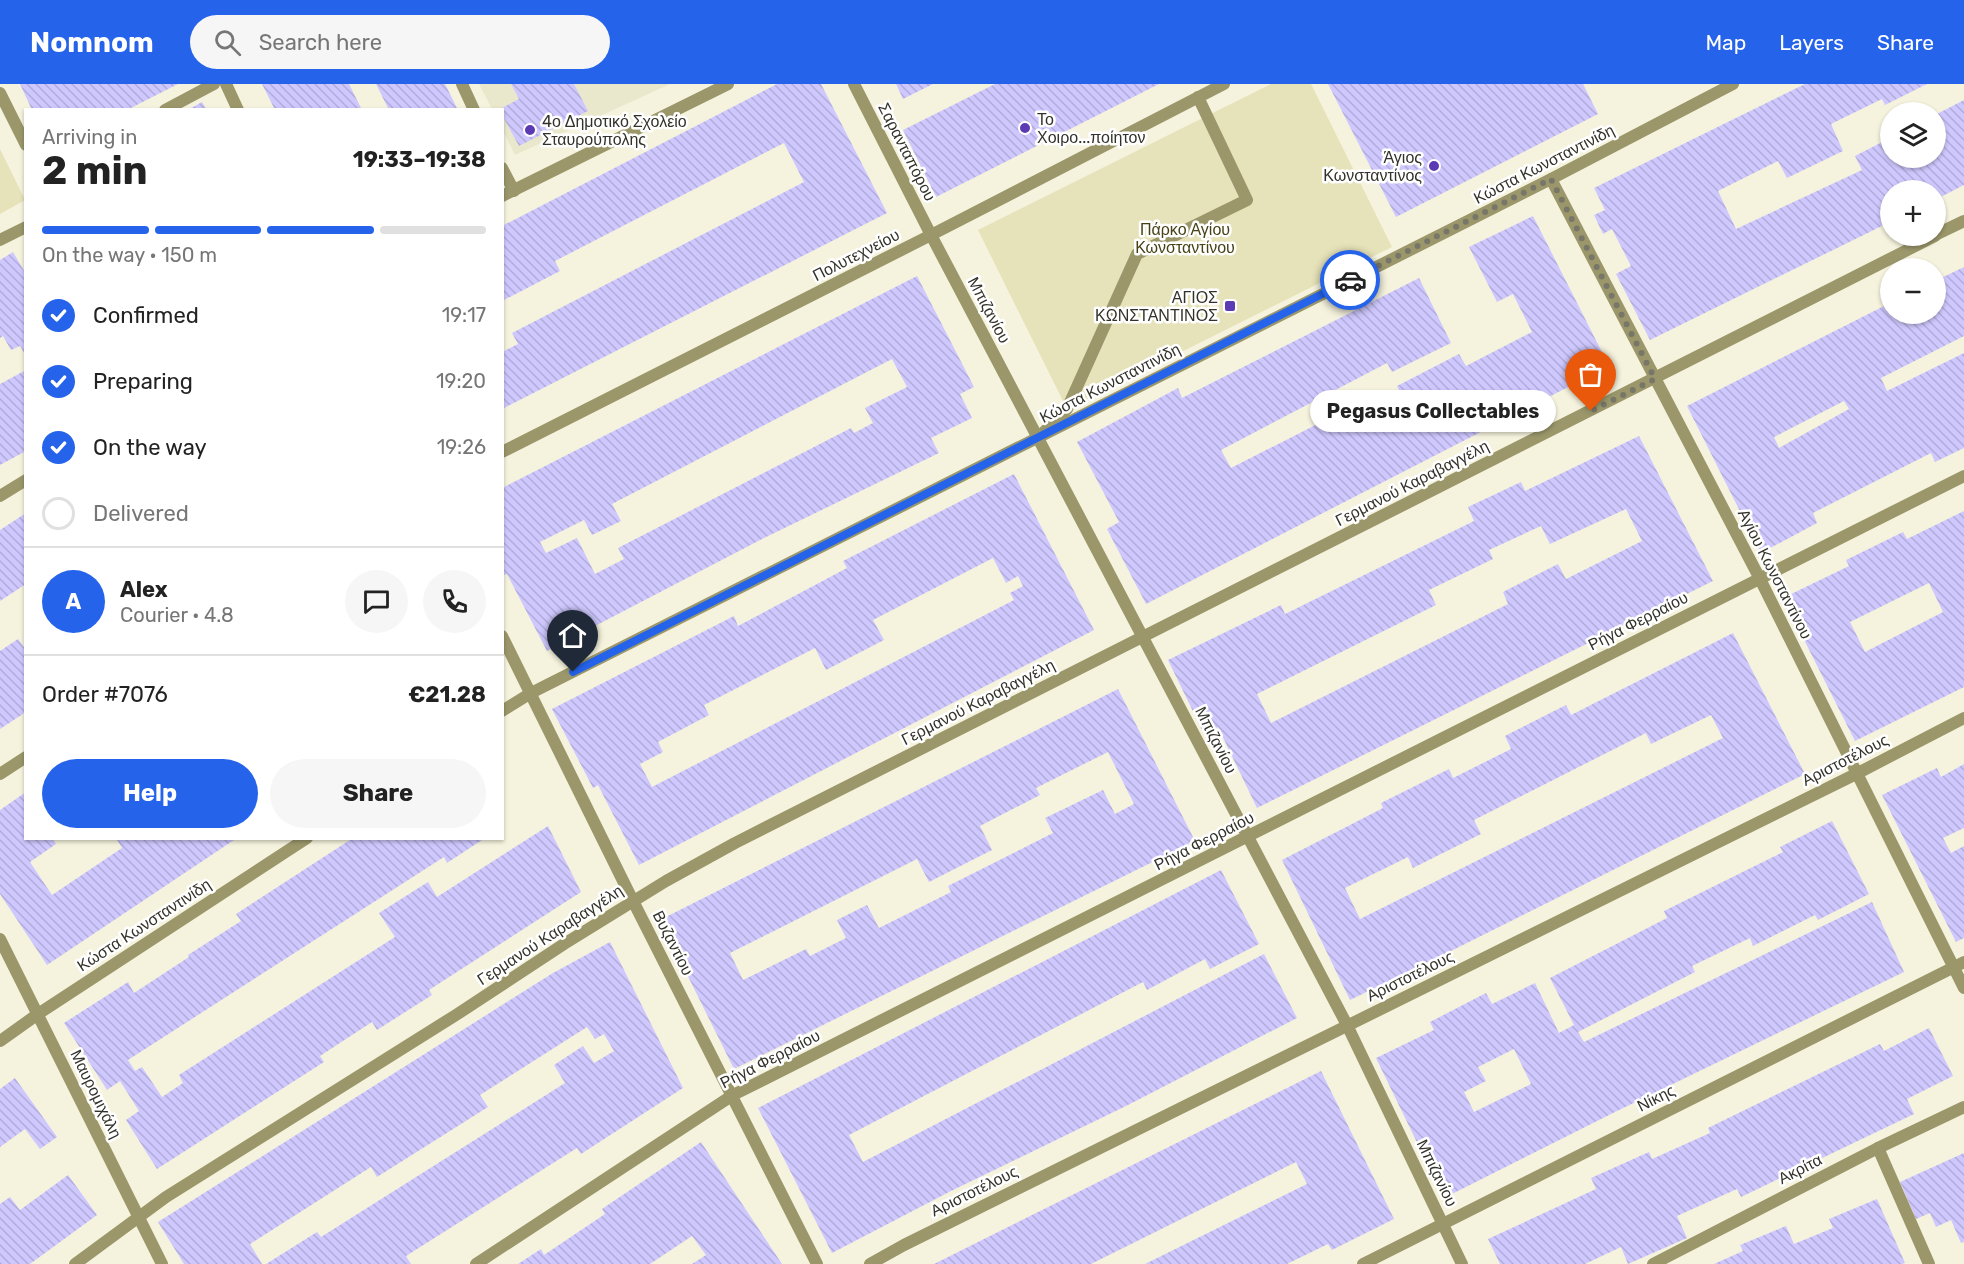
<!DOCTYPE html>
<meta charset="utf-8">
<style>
:root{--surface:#fff;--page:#f6f6f6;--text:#222;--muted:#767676;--line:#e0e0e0;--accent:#2563eb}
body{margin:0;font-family:Rubik,sans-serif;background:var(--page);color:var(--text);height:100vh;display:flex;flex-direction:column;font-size:22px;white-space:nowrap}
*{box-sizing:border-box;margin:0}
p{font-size:20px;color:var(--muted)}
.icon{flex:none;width:33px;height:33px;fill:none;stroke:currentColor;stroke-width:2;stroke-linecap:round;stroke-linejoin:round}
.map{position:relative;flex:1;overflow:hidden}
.details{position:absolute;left:24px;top:24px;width:480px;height:732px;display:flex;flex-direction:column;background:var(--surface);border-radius:0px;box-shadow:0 2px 4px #0004}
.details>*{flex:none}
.buttons{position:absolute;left:1880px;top:18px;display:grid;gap:12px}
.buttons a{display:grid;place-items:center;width:66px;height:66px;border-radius:50%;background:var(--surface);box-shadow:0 2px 4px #0004;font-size:30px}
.pin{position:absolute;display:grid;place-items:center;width:51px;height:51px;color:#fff;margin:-62px -26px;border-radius:50% 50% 50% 0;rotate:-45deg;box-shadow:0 0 6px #0007}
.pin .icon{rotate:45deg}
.courier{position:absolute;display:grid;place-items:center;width:60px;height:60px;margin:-30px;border:4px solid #2563eb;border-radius:50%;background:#fff;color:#222;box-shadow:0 2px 8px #0007}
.bubble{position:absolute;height:42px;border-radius:21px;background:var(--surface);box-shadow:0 2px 4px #0004;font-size:20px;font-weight:700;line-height:42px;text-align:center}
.overview em{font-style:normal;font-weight:700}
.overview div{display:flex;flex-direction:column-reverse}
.overview{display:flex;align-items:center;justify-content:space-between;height:102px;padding:0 18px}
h1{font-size:39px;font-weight:700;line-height:45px}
.bar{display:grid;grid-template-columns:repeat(4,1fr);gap:9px 6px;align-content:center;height:72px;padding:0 18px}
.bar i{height:8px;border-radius:4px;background:var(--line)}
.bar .active{background:var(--accent)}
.bar p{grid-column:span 4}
.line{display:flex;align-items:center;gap:15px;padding:0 18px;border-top:2px solid var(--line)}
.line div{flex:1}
.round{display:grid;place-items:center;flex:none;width:63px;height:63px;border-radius:32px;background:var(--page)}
ol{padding:0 18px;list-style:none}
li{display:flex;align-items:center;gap:18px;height:66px}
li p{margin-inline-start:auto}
li .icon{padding:6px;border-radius:50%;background:var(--accent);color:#fff;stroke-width:4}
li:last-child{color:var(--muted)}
li i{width:33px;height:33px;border:3px solid var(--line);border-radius:50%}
.primary-button{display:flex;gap:12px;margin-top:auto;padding:12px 18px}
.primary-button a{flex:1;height:69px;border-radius:36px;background:var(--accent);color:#fff;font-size:24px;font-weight:700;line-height:69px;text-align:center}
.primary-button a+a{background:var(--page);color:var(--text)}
header{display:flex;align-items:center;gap:36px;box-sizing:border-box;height:84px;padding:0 30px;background:var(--accent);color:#fff}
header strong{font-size:28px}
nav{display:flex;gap:33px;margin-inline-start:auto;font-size:21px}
.search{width:420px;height:54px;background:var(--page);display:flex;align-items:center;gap:15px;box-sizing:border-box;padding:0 21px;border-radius:33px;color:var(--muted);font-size:22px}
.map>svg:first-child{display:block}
</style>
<header>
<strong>Nomnom</strong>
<div class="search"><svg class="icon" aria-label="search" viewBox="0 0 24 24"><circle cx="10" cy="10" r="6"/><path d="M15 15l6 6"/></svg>Search here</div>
<nav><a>Map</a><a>Layers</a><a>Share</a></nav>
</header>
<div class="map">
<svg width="1964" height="1180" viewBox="0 0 1964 1180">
<defs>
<pattern id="building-back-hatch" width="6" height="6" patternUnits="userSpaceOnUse" patternTransform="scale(1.5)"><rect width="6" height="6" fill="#cfc8fe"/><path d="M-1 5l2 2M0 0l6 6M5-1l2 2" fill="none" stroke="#b2acda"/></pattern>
</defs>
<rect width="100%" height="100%" fill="#f5f3dd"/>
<!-- built -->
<path fill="#eae8cc" d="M479 0H670L515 71 503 47 502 26 492 25Z"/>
<!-- green -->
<g fill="#e6e2b9">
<path d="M1271 0H1311L1392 163 1067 325 978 146Z"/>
<path d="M0 65 25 116 0 130Z"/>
</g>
<!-- building -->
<g fill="url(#building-back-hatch)" fill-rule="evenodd">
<path d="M20 0H178L127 26H32Z"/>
<path d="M262 0H349L362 26H275Z"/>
<path d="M376 0H445L458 26H389Z"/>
<path d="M511 0H574L588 27 519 62 502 31V26H498L519 15Z"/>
<path d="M777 0H821L887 129 502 325V268L518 260 512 249 804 98 784 59 555 177 560 187 502 217V142Z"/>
<path d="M896 0H933L903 15Z"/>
<path d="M995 0H1159L936 113 903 46Z"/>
<path d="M1328 0H1583L1598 30 1396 133Z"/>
<path d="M1805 0H1927L1885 21 1882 15 1831 40 1843 67 1787 94 1778 77 1718 107 1736 145 1862 86 1855 72 1890 54V74H1935V31L1964 16V101L1935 116V106H1890V138L1650 256 1616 190 1631 182 1612 145 1603 150 1594 131 1605 126 1594 104Z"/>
<path d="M202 18 207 26H188Z"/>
<path d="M1533 132 1609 282 1146 520 1107 445 1119 438 1077 358 1178 304 1182 314 1419 194 1451 259 1392 288 1387 279 1221 366 1231 384 1337 330 1343 341 1401 310 1397 302 1459 270 1466 282 1532 248 1513 210 1497 218 1469 163Z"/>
<path d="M13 168 26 190V272L20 262 11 266 3 252 0 254V176Z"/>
<path d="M1964 183V252L1881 294 1887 307 1964 269V364L1935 378 1931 369 1813 429 1817 439 1761 469 1687 322 1890 219V230H1935V197ZM1844 317 1849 325 1779 364 1774 353Z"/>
<path d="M917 192 974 303 960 310 972 334 931 354 939 369 764 454 547 567 507 490 502 492V404ZM892 275 907 303 865 324 873 339 854 349 851 344 618 464 624 475 595 490 577 454 546 469 540 458 584 436 592 451 621 437 612 420Z"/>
<path d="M26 286V367L0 381V300Z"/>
<path d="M1639 352 1713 497 1257 724 1218 643 1204 650 1168 576 1281 521 1285 530 1474 437 1468 423 1521 398 1525 407ZM1626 425 1642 457 1566 495 1558 480 1503 508 1508 520 1271 639 1257 610 1436 521 1429 506 1493 475 1489 466 1541 442 1550 460Z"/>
<path d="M1014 390 1094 546 639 781 598 701 593 704 552 625 734 532 738 542 847 484 843 477ZM993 474 1006 499 1018 492 1023 502 1010 509 1014 516 652 703 640 680 663 668 658 658 709 631 704 621 815 564 826 586 884 556 873 536Z"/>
<path d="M1964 427V603L1855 657 1783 514 1849 482 1846 476 1903 448 1907 455ZM1929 499 1943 528 1865 568 1850 538Z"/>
<path d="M26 429V500L0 517V446Z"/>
<path d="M1733 549 1805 690 1457 864 1350 916 1282 776 1383 724 1381 719 1449 685 1453 694 1511 665 1505 652 1566 621 1571 631ZM1711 631 1723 654 1360 835 1345 804 1408 773 1413 784 1481 750 1474 736 1646 649 1651 660Z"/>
<path d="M18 555 26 566V628L0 645V567Z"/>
<path d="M1118 605 1195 757 734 985 660 836ZM1108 668 1134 720 1115 730 1103 706 1045 734 1053 749 948 802 951 808 879 844 867 821 837 836 846 854 810 872 806 865 743 896 730 869 917 775 929 798 992 766 980 742 1040 711 1036 704Z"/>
<path d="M1964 680V744L1943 754 1951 769 1964 762V854L1956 858 1882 711 1937 684 1941 693Z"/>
<path d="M26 708V754H52L56 760 30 778 52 811 122 764 116 754H237L47 881 0 810V726Z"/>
<path d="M1832 737 1869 810 1818 836 1815 831 1753 862 1750 854 1692 882 1695 888 1578 948 1584 958 1872 818 1904 888 1615 1028 1444 1114 1376 974 1434 946 1430 938 1486 909 1492 920 1535 899 1559 949 1574 941 1550 894 1667 834 1664 827 1783 768 1780 763ZM1514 965 1531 1000 1474 1028 1464 1008 1486 997 1478 983Z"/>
<path d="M548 742 581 808 429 906 432 911 377 946 372 938 320 972 324 978 157 1085 126 1036 139 1027 120 997 107 1006 64 939 128 898 134 909 189 873 188 871 241 837 236 830 353 754H485L447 779 444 773 128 976 135 987 142 983 162 1013 183 999 179 991 395 853 379 829 428 798 437 813Z"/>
<path d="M1221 786 1259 860 1210 885 1205 875 1147 906 1143 898 849 1051 863 1078 1264 870 1297 934 1126 1022 951 1107 832 1169 758 1024Z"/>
<path d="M610 858 683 1004 581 1070 577 1064 406 1172 411 1180H266L317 1148 321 1153 565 999 554 981 583 962 594 979 614 967 604 950 595 955 587 943 480 1011 488 1023 377 1093 371 1083 250 1160 262 1180H184L158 1138 553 889Z"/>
<path d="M1929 944 1953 992 1907 1015 1914 1030 1741 1113 1737 1105 1677 1132 1687 1154 1628 1180 1621 1163 1585 1180H1500L1488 1155 1596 1105 1591 1094 1649 1068 1652 1075 1710 1049 1708 1044 1880 960 1884 967Z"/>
<path d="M1321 987 1394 1135 1332 1166 1328 1160 1287 1180H1145L1307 1100 1296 1078 1091 1180H934Z"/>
<path d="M15 994 57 1053 40 1065 25 1045 0 1063V1005Z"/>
<path d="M701 1058 782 1180H692L706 1171 692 1152 650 1180H518L541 1165 544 1171 605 1130 602 1125Z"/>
<path d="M1964 1069V1158L1961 1159 1951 1136 1936 1143 1930 1129 1916 1135 1900 1098Z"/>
<path d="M68 1091 97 1131 30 1180H0V1120L10 1113 20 1126Z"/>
<path d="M1877 1115 1905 1179 1902 1180H1714L1743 1167 1740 1161 1786 1142 1794 1160 1833 1144 1829 1135Z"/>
</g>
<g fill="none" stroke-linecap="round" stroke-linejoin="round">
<!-- pedestrian -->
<g stroke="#9b976b" stroke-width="12">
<path d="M165 26 214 0"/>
<path d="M1043 349 1067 325 1137 170 1247 116 1198 13"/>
</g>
<!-- minor -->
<g stroke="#9b976b" stroke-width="12">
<path d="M226 0 238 26"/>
<path d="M462 0 474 26"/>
<path d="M854 0 931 151"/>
<path d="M0 9 26 61"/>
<path d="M502 84 514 107"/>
<path d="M1551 95 1759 493 1964 904"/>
<path d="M502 112 728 0"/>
<path d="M1935 151 1964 137"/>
<path d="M0 156 26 143"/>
<path d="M0 412 26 396"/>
<path d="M502 552 633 817 817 1180"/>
<path d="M0 855 162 1180"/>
<path d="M1878 1064 1929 1180"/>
<path d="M75 1180 166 1113 456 931 564 860 666 797 735 759 1935 152"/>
<path d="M476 1180 733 1011 1964 392"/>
<path d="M870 1180 904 1161 1856 690 1964 634"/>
<path d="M1363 1180 1964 878"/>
</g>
<!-- tertiary -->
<g stroke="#9b976b" stroke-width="12">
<path d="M931 151 1347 941 1462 1180"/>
<path d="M502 368 931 151 1224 0"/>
<path d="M502 627 531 609 1551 95 1733 0"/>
<path d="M0 690 26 673"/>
<path d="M0 957 38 930 307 754"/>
<path d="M1653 1180 1878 1064 1964 1023"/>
</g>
</g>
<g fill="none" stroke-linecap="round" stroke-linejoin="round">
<!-- done -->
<path stroke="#777669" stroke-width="6" stroke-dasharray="0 10.8" d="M1350 196 1551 95 1655 295 1591 327"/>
<!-- route -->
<path stroke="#2563eb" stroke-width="8" d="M573 588 1350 196"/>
</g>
<!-- markers -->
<g fill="#5c3ab3" stroke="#fff" stroke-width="2">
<circle cx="1025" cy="44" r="6"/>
<circle cx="530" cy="46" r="6"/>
<circle cx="1434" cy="82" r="6"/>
<rect x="1224" y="216" width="12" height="12" rx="3"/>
</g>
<g text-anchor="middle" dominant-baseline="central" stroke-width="5" stroke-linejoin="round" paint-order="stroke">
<!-- poi labels -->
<g font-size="16" fill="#33322a" stroke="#fff" text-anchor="start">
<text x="1037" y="35">Το<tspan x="1037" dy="18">Χοιρο...ποίητον</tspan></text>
<text x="542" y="37">4ο Δημοτικό Σχολείο<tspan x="542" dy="18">Σταυρούπολης</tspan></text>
<text x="1422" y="73" text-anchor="end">Άγιος<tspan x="1422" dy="18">Κωνσταντίνος</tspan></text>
<text x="1218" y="213" text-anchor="end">ΑΓΙΟΣ<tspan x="1218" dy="18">ΚΩΝΣΤΑΝΤΙΝΟΣ</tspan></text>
</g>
<!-- street labels -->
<g font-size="16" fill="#33322a" stroke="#fff">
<text transform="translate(907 68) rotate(63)">Σαρανταπόρου</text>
<text transform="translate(1544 80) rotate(-27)">Κώστα Κωνσταντινίδη</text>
<text transform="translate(856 171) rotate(-27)">Πολυτεχνείου</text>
<text transform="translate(989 226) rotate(62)">Μπιζανίου</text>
<text transform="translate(1110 299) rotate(-27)">Κώστα Κωνσταντινίδη</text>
<text transform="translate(1412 399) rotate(-27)">Γερμανού Καραβαγγέλη</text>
<text transform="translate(1775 490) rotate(63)">Αγίου Κωνσταντίνου</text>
<text transform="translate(1638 537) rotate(-27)">Ρήγα Φερραίου</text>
<text transform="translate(978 618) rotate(-27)">Γερμανού Καραβαγγέλη</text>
<text transform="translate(1216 656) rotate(63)">Μπιζανίου</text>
<text transform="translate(1845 676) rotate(-27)">Αριστοτέλους</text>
<text transform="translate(1204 757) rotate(-27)">Ρήγα Φερραίου</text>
<text transform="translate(144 841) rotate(-33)">Κώστα Κωνσταντινίδη</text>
<text transform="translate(550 851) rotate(-33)">Γερμανού Καραβαγγέλη</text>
<text transform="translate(673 859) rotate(63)">Βυζαντίου</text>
<text transform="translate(1410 892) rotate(-26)">Αριστοτέλους</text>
<text transform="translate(770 975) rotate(-27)">Ρήγα Φερραίου</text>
<text transform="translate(96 1010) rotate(64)">Μαυρομιχάλη</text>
<text transform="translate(1656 1014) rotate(-27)">Νίκης</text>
<text transform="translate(1800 1085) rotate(-27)">Ακρίτα</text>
<text transform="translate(1437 1089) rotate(64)">Μπιζανίου</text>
<text transform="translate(974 1107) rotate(-26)">Αριστοτέλους</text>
</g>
<!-- park labels -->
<g font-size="16" fill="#474216" stroke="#fff">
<text x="1185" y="145">Πάρκο Αγίου<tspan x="1185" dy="18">Κωνσταντίνου</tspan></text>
</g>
</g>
</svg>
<div class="buttons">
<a><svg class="icon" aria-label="layers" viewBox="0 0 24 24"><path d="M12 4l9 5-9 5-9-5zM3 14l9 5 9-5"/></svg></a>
<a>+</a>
<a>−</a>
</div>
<div class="pin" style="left:1591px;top:327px;background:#ea580c"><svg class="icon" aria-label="bag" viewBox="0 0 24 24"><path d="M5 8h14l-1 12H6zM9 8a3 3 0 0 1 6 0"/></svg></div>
<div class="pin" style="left:573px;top:588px;background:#1f2937"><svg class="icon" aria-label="home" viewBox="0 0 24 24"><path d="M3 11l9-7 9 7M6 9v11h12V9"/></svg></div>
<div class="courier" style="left:1350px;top:196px"><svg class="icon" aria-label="car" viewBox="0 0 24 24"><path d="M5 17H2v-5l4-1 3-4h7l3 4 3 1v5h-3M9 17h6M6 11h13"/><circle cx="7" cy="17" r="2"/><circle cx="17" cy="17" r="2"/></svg></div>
<div class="bubble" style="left:1310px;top:306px;width:246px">Pegasus Collectables</div>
<section class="details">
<div class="overview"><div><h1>2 min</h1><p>Arriving in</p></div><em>19:33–19:38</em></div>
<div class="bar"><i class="active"></i><i class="active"></i><i class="active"></i><i></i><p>On the way · 150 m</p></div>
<ol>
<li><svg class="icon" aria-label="check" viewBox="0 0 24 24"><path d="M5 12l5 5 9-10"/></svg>Confirmed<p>19:17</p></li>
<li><svg class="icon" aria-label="check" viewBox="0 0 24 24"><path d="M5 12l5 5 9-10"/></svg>Preparing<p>19:20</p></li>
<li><svg class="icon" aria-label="check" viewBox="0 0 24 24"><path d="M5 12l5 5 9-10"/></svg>On the way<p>19:26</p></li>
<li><i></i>Delivered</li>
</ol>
<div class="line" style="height:108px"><b class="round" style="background:var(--accent);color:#fff">A</b><div><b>Alex</b><p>Courier · 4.8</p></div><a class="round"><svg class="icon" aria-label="chat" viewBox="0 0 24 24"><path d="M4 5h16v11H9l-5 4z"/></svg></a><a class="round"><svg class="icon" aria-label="phone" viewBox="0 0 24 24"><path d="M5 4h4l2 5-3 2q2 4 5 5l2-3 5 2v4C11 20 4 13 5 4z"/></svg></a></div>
<div class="line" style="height:78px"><div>Order #7076</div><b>€21.28</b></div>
<div class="primary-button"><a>Help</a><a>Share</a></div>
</section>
</div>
